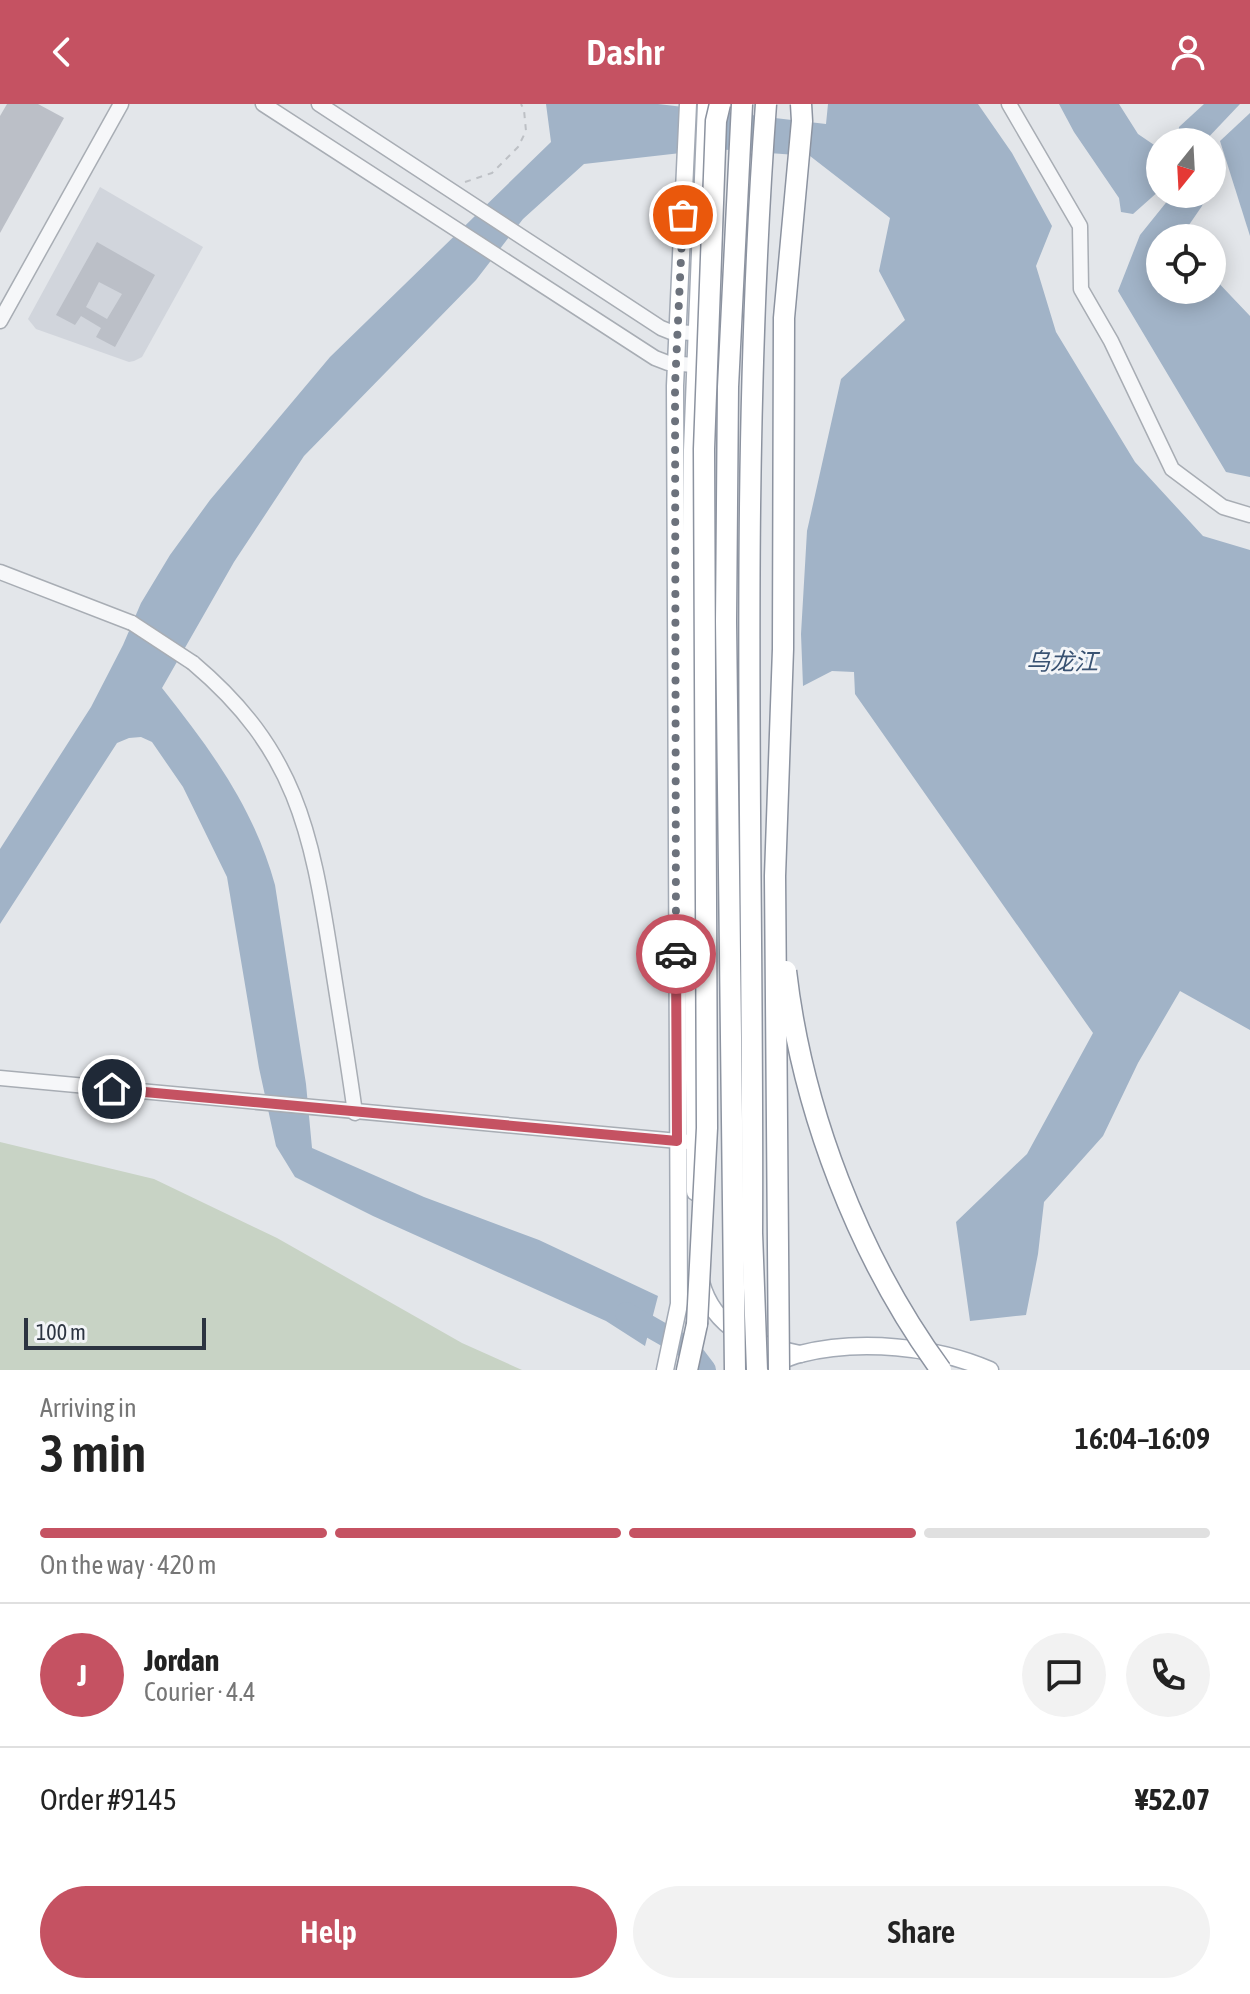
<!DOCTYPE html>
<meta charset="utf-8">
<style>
:root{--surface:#fff;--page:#f2f2f2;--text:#222;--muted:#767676;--line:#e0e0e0;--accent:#c55262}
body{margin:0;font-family:"Asap Condensed","Noto Sans SC",sans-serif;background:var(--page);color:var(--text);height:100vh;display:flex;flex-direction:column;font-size:30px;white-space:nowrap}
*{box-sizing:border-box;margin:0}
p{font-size:26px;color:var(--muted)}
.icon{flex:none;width:44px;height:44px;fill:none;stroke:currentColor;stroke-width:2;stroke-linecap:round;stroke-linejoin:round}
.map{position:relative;height:1266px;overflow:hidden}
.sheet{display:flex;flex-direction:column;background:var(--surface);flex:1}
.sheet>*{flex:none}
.needle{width:52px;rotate:198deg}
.controls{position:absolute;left:1146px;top:24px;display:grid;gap:16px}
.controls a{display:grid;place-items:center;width:80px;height:80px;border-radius:50%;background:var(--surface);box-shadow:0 4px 20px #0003;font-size:40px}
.scale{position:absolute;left:24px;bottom:20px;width:182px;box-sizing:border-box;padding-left:8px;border:4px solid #2c3441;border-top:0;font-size:22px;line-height:28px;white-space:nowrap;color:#2c3441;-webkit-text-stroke:6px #f3f5f8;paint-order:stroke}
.pin{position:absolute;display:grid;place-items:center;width:68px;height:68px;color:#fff;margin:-34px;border:4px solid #fff;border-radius:50%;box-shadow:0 2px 8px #0007}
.courier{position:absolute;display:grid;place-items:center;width:80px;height:80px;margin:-40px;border:6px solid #c55262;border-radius:50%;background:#fff;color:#222;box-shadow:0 2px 10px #0007}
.summary em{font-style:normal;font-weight:600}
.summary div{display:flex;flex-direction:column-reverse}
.summary{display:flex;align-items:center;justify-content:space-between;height:136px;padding:0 40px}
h1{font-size:52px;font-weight:600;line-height:60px}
.bar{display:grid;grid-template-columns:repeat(4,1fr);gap:12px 8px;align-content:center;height:96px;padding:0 40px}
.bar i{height:10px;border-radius:6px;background:var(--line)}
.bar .current{background:var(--accent)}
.bar p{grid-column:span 4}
.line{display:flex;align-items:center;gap:20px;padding:0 40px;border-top:2px solid var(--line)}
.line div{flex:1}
.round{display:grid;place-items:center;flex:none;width:84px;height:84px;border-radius:42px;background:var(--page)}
.button{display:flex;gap:16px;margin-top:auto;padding:16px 40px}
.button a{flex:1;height:92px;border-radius:48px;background:var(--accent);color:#fff;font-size:32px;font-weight:600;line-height:92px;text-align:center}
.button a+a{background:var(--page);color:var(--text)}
header{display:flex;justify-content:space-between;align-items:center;height:104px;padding:0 40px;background:var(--accent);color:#fff;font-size:36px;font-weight:600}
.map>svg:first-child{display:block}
</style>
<header><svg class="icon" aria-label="back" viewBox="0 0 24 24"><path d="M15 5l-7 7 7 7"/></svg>Dashr<svg class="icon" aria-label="person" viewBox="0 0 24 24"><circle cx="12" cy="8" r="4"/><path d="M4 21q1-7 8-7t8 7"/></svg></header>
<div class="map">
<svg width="1250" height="1266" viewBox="0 0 1250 1266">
<rect width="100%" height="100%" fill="#e3e6ea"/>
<!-- built -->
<path fill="#d1d5dc" d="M100 83 203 143 142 253 134 257 129 258 36 225 28 215Z"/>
<!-- green -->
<path fill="#c8d3c5" d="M0 1038 154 1075 277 1134 462 1239 522 1266H0Z"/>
<!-- water -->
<g fill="#a1b3c7">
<path d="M546 0H658L826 20 828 0H978L1012 49 1052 122 1036 162 1056 228 1135 358 1203 432 1250 446V926L1180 887 1138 959 1103 1032 1044 1098 1038 1150 1026 1211 970 1217 956 1118 1027 1050 1093 929 855 590 854 568 832 567 803 582 801 530 807 427 841 275 905 216 879 167 890 114 810 52 716 45 584 60 523 115 476 176 304 352 234 458 162 584C211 646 254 704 275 781L306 980 312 1044 424 1093 539 1136 658 1192 645 1242 606 1217 373 1112 295 1073 276 1042 259 964 227 773 183 683 152 638 141 633 129 634 117 639 0 820V745L91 603 123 541 141 499 170 451 210 396 330 253 551 38Z"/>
<path d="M1059 0H1119L1138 30 1160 45V86L1133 110 1121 108 1119 94 1074 28Z"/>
<path d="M1204 0H1240L1204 38H1177L1179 23Z"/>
<path d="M1250 9V132L1220 37Z"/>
<path d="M1173 90H1206L1202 102 1180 134H1160V186H1212V172L1250 212V373L1226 368 1118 187 1140 131Z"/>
</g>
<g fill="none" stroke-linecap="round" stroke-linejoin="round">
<!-- river -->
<path stroke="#a1b3c7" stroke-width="22" d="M626 1209 689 1245 705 1266"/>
</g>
<!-- building -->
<g fill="#bbbfc7" fill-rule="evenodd">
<path d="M7 0H38L64 14 0 129V12Z"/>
<path d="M97 138 155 171 115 243 96 233 101 224 81 212 75 221 56 211ZM99 178 122 190 107 215 86 203Z"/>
</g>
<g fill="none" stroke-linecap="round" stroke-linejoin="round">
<!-- minor casing -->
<g stroke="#a8adb4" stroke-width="17">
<g id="minor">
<path d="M263 0 655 254 668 259 694 261"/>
<path d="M319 0 661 224 671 228 695 229"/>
<path d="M1009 0 1080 122 1081 185 1111 237 1172 365 1223 403 1250 411"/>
<path d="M0 217 121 0"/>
<path d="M0 468 132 519"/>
<path d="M193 559C296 646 311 726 331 853 339 905 348 957 355 1009"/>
<path d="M0 974 689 1038"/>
</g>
</g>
<!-- major casing -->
<g stroke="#a3aab5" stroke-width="19">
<g id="major">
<path d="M695 1088 690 519 692 346 706 0"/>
<path d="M701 1178C714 1226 755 1241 800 1250"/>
<path d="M665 1266 679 1200 675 282 688 0"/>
<path d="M760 1266C773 1261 787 1253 800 1250 859 1235 935 1242 990 1266"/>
</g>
</g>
<!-- highway casing -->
<g stroke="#8c93a0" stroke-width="23">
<path id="highway" d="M687 1266 697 1220"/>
</g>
<!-- path -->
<path stroke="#bdc0c5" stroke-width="2" stroke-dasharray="6 6" stroke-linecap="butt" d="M465 78 492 69 518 43 526 27 524 6 521 0"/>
<!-- minor -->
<use href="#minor" stroke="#f6f7f9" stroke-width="14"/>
<!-- major -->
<use href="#major" stroke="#fff" stroke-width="16"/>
<!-- highway -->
<use href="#highway" stroke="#fff" stroke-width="20"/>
<!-- minor-bridge casing -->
<g stroke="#a8adb4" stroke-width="17" stroke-linecap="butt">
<path id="minor-bridge" d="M132 519 193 559"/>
</g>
<!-- highway-bridge casing -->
<g stroke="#8c93a0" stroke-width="23" stroke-linecap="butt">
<g id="highway-bridge">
<path d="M786 867C802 1006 859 1154 941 1266"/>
<path d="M697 1220 707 1024 704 345 716 17 720 0"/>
<path d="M735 1266 726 517 728 283 742 0"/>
<path d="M757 1266 752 1129C754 753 738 376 766 0"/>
<path d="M779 1266 775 772 783 545 784 214 802 17 801 0"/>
</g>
</g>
<!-- minor-bridge -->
<use href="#minor-bridge" stroke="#f6f7f9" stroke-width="14"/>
<!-- highway-bridge -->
<use href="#highway-bridge" stroke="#fff" stroke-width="20"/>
</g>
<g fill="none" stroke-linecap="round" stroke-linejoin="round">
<!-- done -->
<path stroke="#6c727c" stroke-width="8" stroke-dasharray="0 14.4" d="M676 850 675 282 683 111"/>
<!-- route -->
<path stroke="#c55262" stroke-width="10" d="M112 985 677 1037 676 850"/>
</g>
<g text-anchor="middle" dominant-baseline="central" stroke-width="6" stroke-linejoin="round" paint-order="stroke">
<!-- water labels -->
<g font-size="24" font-style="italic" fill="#395272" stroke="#f3f5f8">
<text x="1062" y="557">乌龙江</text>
</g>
</g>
</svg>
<div class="controls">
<a><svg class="needle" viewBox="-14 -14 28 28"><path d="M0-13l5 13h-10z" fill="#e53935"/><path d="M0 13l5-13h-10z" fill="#767676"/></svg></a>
<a><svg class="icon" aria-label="locate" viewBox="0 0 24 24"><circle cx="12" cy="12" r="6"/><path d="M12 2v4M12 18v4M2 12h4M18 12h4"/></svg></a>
</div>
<div class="scale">100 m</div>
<div class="pin" style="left:683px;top:111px;background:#ea580c"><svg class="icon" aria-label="bag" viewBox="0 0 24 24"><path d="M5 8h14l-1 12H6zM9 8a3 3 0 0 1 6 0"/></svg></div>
<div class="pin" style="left:112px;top:985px;background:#1f2937"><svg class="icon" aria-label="home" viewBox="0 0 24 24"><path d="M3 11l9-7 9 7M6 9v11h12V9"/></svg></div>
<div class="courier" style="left:676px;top:850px"><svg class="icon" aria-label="car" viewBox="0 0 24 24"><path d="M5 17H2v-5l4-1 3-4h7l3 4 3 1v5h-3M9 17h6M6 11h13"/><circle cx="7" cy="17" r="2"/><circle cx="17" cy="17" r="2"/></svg></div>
</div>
<section class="sheet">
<div class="summary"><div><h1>3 min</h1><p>Arriving in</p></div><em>16:04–16:09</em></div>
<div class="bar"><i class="current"></i><i class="current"></i><i class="current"></i><i></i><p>On the way · 420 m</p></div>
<div class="line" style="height:144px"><b class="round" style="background:var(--accent);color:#fff">J</b><div><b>Jordan</b><p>Courier · 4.4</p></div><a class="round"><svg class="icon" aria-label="chat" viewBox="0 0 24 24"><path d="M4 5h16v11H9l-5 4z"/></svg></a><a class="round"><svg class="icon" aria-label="phone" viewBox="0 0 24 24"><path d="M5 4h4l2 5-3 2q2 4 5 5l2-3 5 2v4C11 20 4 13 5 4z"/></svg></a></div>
<div class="line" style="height:104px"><div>Order #9145</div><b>¥52.07</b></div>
<div class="button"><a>Help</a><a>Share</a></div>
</section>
